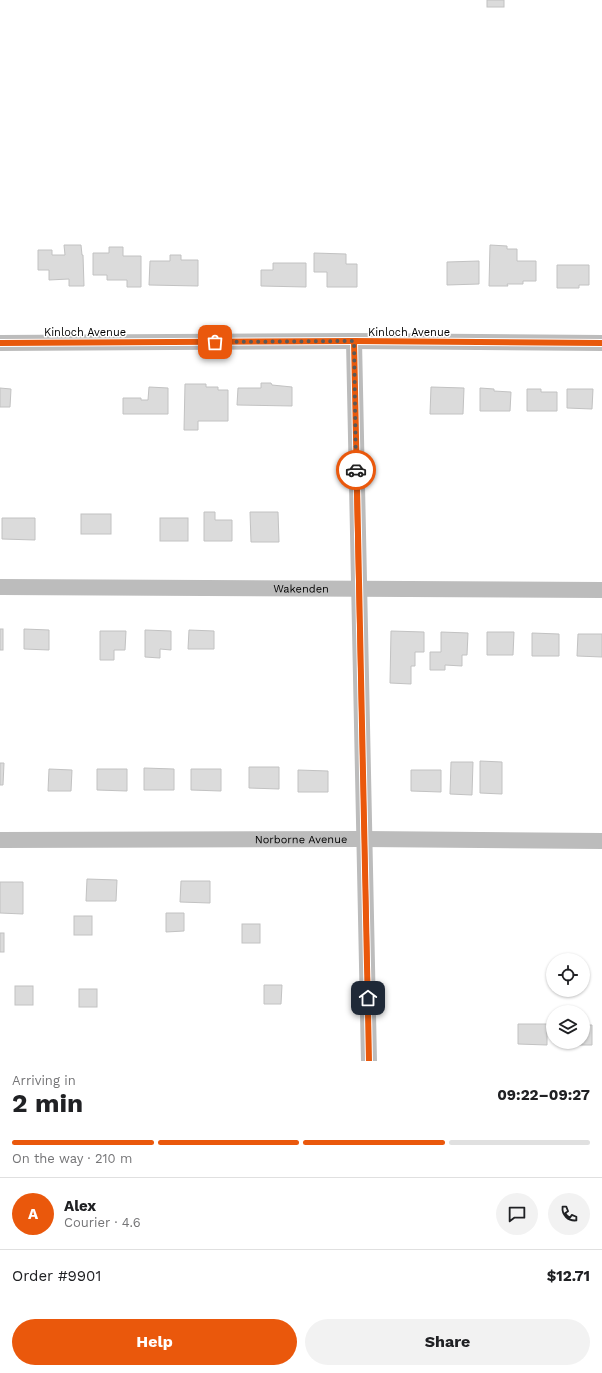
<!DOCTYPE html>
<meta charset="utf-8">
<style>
:root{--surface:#fff;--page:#f2f2f2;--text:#202124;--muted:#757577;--line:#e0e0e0;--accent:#ea580c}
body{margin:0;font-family:"Work Sans",sans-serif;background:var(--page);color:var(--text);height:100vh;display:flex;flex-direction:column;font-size:15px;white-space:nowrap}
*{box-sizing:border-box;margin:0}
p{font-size:13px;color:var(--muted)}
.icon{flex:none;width:22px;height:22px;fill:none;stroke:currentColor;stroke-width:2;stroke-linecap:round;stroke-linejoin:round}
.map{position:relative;height:1061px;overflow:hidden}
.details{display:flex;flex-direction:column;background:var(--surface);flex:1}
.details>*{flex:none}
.tools{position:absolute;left:546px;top:953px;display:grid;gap:8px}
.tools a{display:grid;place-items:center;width:44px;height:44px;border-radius:50%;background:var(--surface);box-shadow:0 1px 3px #0004;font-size:20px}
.pin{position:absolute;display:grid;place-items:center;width:34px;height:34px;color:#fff;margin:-17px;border-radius:8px;box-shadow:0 2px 6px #0006}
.courier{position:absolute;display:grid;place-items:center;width:40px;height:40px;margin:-20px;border:3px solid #ea580c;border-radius:50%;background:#fff;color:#222;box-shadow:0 1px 5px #0007}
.summary em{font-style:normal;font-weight:700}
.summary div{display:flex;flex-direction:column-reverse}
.summary{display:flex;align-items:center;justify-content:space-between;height:68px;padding:0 12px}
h1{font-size:26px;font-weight:700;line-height:30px}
.bar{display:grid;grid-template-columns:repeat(4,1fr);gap:6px 4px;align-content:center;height:48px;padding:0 12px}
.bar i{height:5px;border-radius:3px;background:var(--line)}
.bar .current{background:var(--accent)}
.bar p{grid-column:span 4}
.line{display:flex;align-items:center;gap:10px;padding:0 12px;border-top:1px solid var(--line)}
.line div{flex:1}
.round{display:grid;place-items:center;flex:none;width:42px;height:42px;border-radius:21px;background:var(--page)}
.primary-button{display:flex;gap:8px;margin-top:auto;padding:8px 12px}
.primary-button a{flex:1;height:46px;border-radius:24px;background:var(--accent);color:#fff;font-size:16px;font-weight:700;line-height:46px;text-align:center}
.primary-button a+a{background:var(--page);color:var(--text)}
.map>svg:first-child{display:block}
</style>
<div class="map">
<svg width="602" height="1061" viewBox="0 0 602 1061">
<rect width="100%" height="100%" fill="#fff"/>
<!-- building -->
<g fill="#dbdbdb" stroke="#c2c2c2">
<rect x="487" y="0" width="17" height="7"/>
<path d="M64 245H81L82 255H83L84 286H69V279L49 280V270H38V250H52V255H65Z"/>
<path d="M490 245 507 246V249H517V261H536V281H523V284H507L508 286H489Z"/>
<path d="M109 247H123V256H141V287H127V280H107V275H93V253H109Z"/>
<path d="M314 253 346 254V264H357V287H327V272H314Z"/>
<path d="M170 255H181V260H198V286L149 285 150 261H170Z"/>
<path d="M479 261V284L447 285V262Z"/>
<path d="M273 263H306V287L261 286V270H273Z"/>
<path d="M557 265H589V285H579V288H557Z"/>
<path d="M261 383H271L272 385 292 387V406L237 405 238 388H261Z"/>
<path d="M185 384H206V387H218V390H228V421H198V430H184Z"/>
<path d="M149 387 168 388V414H123V398H141V400H148Z"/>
<path d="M431 387 464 388 463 414H430Z"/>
<path d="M0 388 11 389 10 407H0Z"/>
<path d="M480 388 494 389V391L511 392 510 411H480Z"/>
<path d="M527 389H541V392H557V411H527Z"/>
<path d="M567 389H593L592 409 567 408Z"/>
<path d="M204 512H215V520H232V541H204Z"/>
<path d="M250 512H278L279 542H251Z"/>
<rect x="81" y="514" width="30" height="20"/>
<path d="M2 518H35V540L2 539Z"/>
<rect x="160" y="518" width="28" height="23"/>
<rect x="0" y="629" width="3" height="21"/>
<path d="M24 629 49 630V650L24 649Z"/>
<path d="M145 630 171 631V650L160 649V658L145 657Z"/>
<path d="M189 630 214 631V649H188Z"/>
<path d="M100 631H126L125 650H114V660H100Z"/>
<path d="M391 631 424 632V652H415V666H411V684L390 683Z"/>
<path d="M441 632 468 633 467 655H462V666L445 665V670H430V652H441Z"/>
<path d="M487 632H514L513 655H487Z"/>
<path d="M532 633 559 634V656H532Z"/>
<path d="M578 634H602V657L577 656Z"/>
<path d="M480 761 502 762V794L480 793Z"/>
<path d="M451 762H473L472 795 450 794Z"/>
<path d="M0 763H4L3 785H0Z"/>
<path d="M249 767H279V789L249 788Z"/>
<path d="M144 768 174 769V790H144Z"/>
<path d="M49 769 72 770 71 791H48Z"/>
<path d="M97 769H127V791L97 790Z"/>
<path d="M191 769H221V791L191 790Z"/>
<path d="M298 770 328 771V792H298Z"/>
<path d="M411 770H441V792L411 791Z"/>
<path d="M87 879 117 880 116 901H86Z"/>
<path d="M181 881H210V903L180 902Z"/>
<path d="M0 882H23V914L0 913Z"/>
<path d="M166 913H184V931L166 932Z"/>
<rect x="74" y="916" width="18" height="19"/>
<rect x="242" y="924" width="18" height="19"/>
<rect x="0" y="933" width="4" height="19"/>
<path d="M264 985H282L281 1004H264Z"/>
<rect x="15" y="986" width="18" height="19"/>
<rect x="79" y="989" width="18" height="18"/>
<path d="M518 1024H547V1045L518 1044Z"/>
<path d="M583 1025H592V1045H563V1042H583Z"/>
</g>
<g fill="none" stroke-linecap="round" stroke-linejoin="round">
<!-- minor -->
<g stroke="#bcbcbc" stroke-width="16">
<path d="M354 341 369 1061"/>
<path d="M0 343 354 341 602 343"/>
<path id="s1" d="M0 587 602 590"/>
<path id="s2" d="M0 840 364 839 602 841"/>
</g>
<!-- cycleway casing -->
<g stroke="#fff" stroke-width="8">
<g id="cycleway">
<path d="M354 341 369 1061"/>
<path d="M0 343 354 341 602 343"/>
</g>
</g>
<!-- cycleway -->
<use href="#cycleway" stroke="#e8590c" stroke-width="6"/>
</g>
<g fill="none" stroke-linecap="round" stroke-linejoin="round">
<!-- done -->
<path stroke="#595959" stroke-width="4" stroke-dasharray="0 7.2" d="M215 342 354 341 356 470"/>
<!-- route -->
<path stroke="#ea580c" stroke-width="5" d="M356 470 368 998"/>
</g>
<g text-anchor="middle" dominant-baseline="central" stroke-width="3" stroke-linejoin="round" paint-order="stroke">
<!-- street labels -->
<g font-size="11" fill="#000" stroke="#fff">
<text x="85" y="332">Kinloch Avenue</text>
<text x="409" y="332">Kinloch Avenue</text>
<text stroke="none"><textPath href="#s1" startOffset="301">Wakenden</textPath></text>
<text stroke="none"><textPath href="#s2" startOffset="301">Norborne Avenue</textPath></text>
</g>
</g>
</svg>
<div class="tools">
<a><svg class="icon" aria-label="locate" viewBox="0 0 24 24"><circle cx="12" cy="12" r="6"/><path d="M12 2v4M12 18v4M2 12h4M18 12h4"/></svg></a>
<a><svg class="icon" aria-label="layers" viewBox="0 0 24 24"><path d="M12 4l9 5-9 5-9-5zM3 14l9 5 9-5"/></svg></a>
</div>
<div class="pin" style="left:215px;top:342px;background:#ea580c"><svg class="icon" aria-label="bag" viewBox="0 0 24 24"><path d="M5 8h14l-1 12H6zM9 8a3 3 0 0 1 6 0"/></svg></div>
<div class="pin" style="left:368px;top:998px;background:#1f2937"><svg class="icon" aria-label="home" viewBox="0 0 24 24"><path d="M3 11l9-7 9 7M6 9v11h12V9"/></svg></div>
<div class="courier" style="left:356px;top:470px"><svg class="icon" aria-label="car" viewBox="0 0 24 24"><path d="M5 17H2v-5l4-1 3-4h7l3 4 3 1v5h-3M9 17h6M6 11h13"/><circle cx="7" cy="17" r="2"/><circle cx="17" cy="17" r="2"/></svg></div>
</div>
<section class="details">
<div class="summary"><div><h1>2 min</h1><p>Arriving in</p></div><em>09:22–09:27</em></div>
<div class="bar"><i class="current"></i><i class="current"></i><i class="current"></i><i></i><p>On the way · 210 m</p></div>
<div class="line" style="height:72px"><b class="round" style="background:var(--accent);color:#fff">A</b><div><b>Alex</b><p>Courier · 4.6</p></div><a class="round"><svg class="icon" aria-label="chat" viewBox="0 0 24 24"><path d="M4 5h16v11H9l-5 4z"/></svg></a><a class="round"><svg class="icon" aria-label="phone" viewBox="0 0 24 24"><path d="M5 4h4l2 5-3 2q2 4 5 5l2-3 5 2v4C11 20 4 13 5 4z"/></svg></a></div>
<div class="line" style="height:52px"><div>Order #9901</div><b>$12.71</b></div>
<div class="primary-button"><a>Help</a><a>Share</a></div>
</section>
